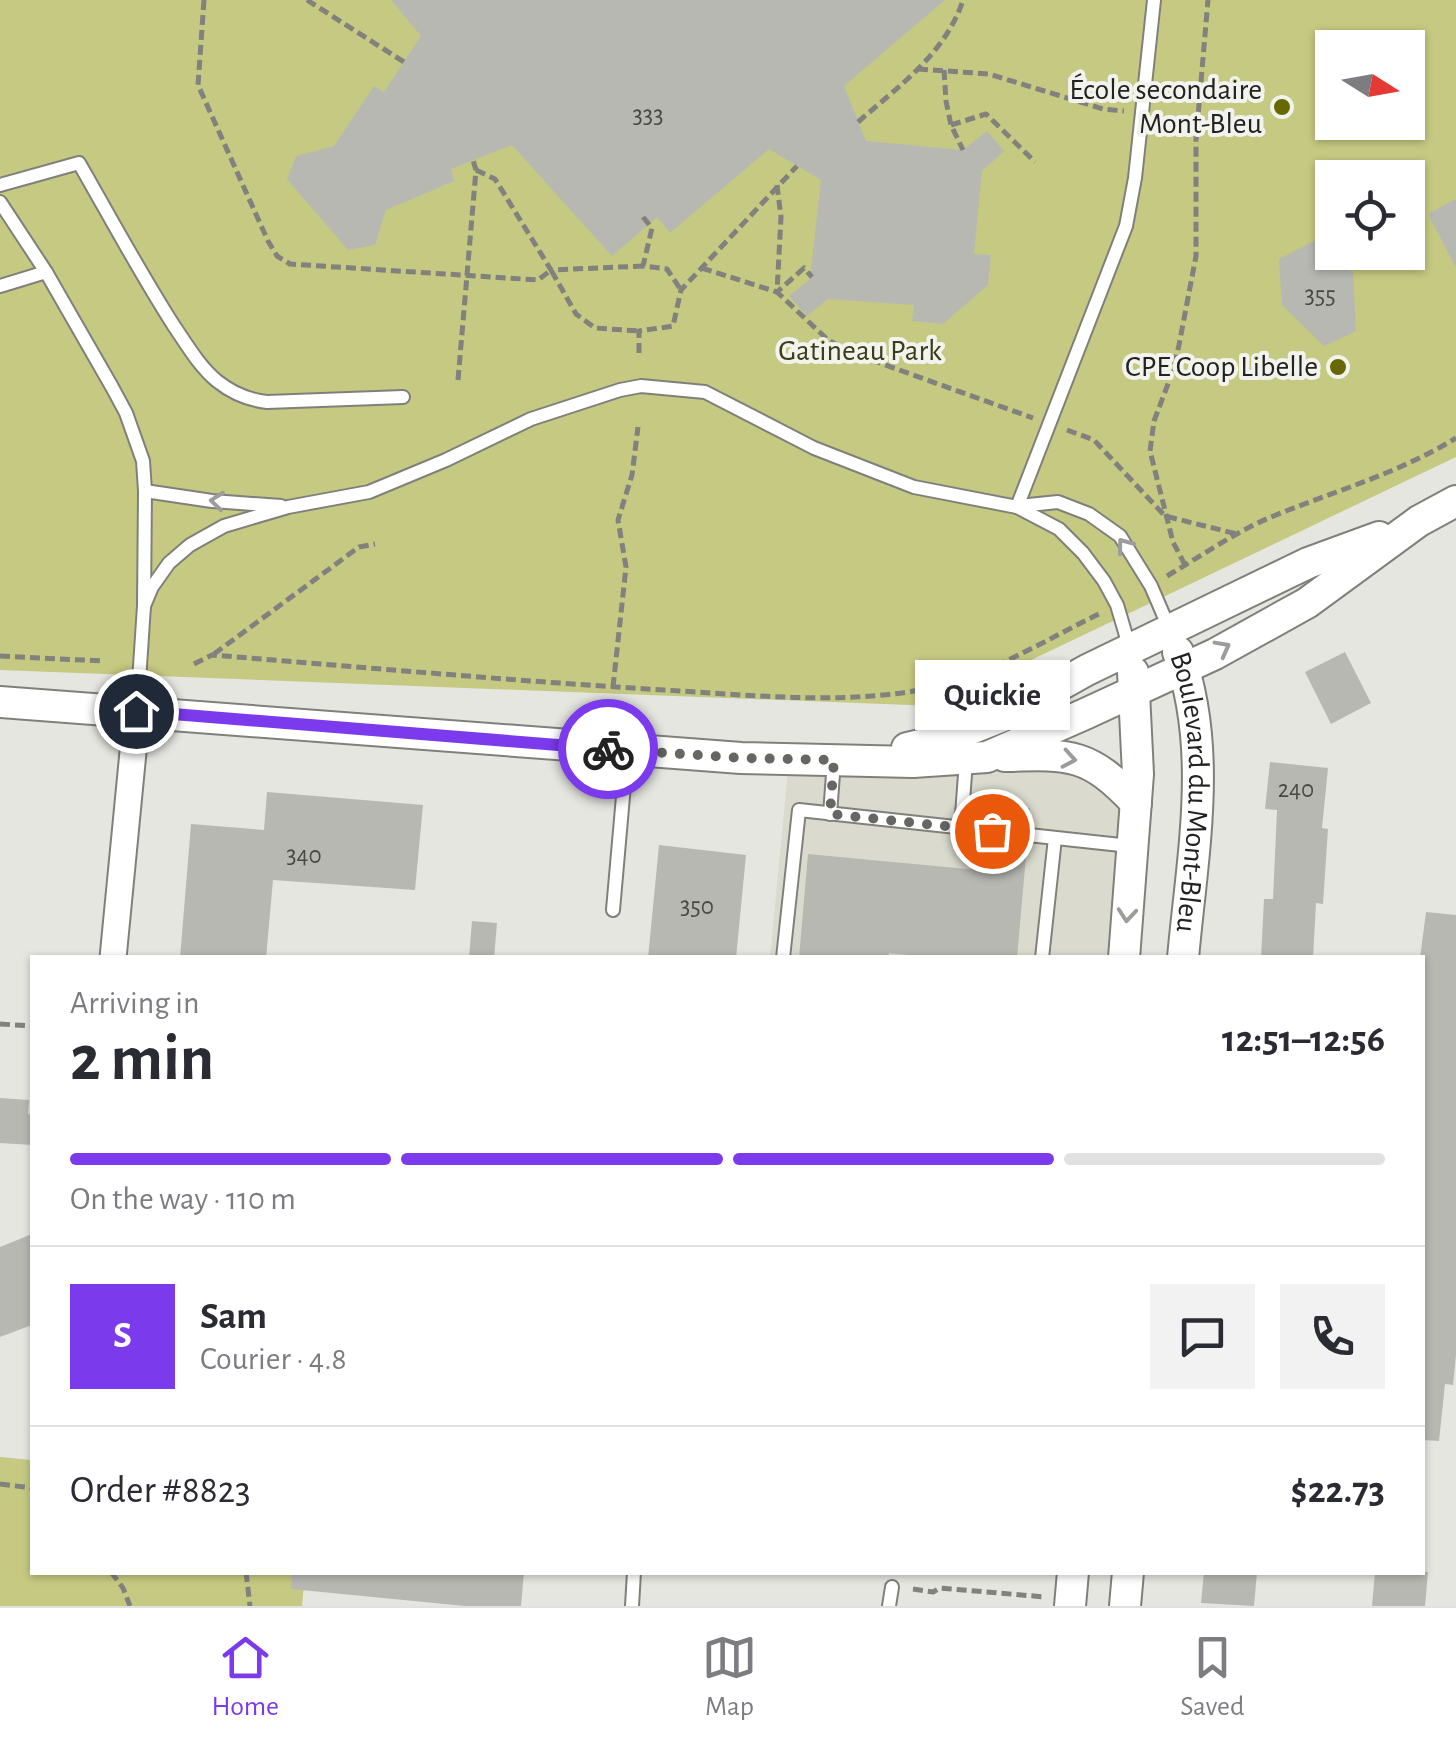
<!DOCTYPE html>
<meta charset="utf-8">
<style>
:root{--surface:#fff;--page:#f2f2f3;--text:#2b2b33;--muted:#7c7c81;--line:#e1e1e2;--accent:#7c3aed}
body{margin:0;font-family:"Alegreya Sans",sans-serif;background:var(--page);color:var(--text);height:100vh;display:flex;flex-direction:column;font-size:38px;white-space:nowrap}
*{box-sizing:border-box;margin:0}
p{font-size:32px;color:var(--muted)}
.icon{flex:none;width:55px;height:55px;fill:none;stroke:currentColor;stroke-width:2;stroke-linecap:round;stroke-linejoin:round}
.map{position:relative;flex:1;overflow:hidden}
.panel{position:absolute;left:30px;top:955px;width:1395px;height:620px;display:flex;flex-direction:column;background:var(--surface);border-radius:0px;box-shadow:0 2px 8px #0004}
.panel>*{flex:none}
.needle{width:65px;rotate:101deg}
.buttons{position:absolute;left:1315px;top:30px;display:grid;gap:20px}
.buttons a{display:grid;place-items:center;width:110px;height:110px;border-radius:0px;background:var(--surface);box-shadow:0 2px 8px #0004;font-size:50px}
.pin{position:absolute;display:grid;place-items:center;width:85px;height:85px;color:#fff;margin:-42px;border:5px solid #fff;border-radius:50%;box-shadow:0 2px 10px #0007}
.courier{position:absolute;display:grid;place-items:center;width:100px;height:100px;margin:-50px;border:8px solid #7c3aed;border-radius:50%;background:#fff;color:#222;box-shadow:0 2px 12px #0007}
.bubble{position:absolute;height:70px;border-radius:0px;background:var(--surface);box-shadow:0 2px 8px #0004;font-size:32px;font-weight:600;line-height:70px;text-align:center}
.overview em{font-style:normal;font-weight:600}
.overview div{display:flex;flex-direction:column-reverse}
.overview{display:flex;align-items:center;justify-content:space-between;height:170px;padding:0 40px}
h1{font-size:65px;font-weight:600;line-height:75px}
.bar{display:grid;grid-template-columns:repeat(4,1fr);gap:15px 10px;align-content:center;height:120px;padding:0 40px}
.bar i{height:12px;border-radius:8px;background:var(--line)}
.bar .current{background:var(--accent)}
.bar p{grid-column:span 4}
.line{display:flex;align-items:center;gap:25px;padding:0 40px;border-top:2px solid var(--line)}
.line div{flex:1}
.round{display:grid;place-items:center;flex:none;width:105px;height:105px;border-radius:0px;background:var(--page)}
.dock{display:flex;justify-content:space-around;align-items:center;height:140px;border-top:2px solid var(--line);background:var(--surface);font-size:28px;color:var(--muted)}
.dock a{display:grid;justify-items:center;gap:5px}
.dock .current{color:var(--accent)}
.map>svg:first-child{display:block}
</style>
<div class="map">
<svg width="1456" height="1606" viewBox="0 0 1456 1606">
<rect width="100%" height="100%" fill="#e5e6e0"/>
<!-- built -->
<path fill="#dadbce" d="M1037 755 1136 803 1124 957 770 958 789 760Z"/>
<!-- green -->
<g fill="#c6c981" fill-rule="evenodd">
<path d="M0 0H1456V457L935 706 0 670ZM1332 48H1408V122H1332ZM1332 178H1408V252H1332Z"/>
<path d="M0 1457 32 1460V1572L305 1573 302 1606H0Z"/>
</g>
<!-- building -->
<g fill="#b8b8b3">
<path d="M391 0H945L844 86 866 141 963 150 987 131 1004 151 982 171 974 254 991 255 988 285 943 324 912 321 914 305 828 299 807 316 789 296 810 279 821 180 769 149 670 233 657 217 612 256 512 145 451 169 454 181 386 210 375 245 348 250 287 179 296 156 334 146 374 86 384 92 421 36Z"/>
<path d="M1456 199V268L1428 214Z"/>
<path d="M1316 240 1353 273 1356 331 1324 346 1282 305 1279 259Z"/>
<path d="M1345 652 1371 703 1331 724 1305 672Z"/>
<path d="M1270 762 1328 768 1322 828 1328 829 1323 904 1316 903 1313 958H1261L1264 899H1273L1277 810 1265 809Z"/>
<path d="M267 792 423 805 415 890 273 880 266 958H180L191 824 264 830Z"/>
<path d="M985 803 1030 808 1028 825 983 820Z"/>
<path d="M981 840 1027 845 1017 958H937L889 953 888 958H799L808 854 978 870Z"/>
<path d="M659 845 746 855 736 958H648Z"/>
<path d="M1426 912 1456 915V1355L1453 1385 1445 1384 1439 1441 1422 1440V1167L1425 1139 1422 1138V958H1420Z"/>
<path d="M472 921 497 923 494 958H469Z"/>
<path d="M0 1098 29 1100 28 1114 32 1115V1145L0 1143Z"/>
<path d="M32 1234V1325L0 1337V1247Z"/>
<path d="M292 1572H524L521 1606H465L291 1589Z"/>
<path d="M1204 1572H1257L1254 1606 1201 1603Z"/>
<path d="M1375 1572H1428L1425 1606H1372Z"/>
</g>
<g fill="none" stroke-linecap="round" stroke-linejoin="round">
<!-- service casing -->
<g stroke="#80807b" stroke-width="16">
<g id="service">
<path d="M0 185 79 163C110 217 140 273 174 326 187 345 199 366 217 381 232 393 249 400 267 402L403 397"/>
<path d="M0 202 46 272 112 387 126 413 143 461 145 491 144 606 137 711"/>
<path d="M0 286 46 272"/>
<path d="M145 491 212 501 281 506"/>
<path d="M1019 506 1058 502 1089 514 1120 536 1151 586 1169 628"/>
<path d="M1017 507 1126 226 1135 178 1154 0"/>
<path d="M144 606 152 587 169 563 190 545 224 526 288 507 369 492 446 460 531 419 620 390 641 386 705 392 814 448 914 487 1017 507 1059 529 1083 553 1104 581 1117 605 1130 649"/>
<path d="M830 814 834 761"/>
<path d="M961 828 966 761"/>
<path d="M613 910 627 751"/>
<path d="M783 958 799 810 1130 846"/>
<path d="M1042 958 1055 838"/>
<path d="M632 1606 634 1572"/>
<path d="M889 1606 892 1587"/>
</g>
</g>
<!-- minor casing -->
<g stroke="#80807b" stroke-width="29">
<path id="minor" d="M113 958 137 711"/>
</g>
<!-- tertiary casing -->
<g stroke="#80807b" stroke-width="34">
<g id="tertiary">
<path id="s1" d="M1178 652C1214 749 1192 857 1183 958"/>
<path d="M0 702 741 758 913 762 987 757 1085 714 1215 654 1307 603 1419 521 1456 501"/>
<path d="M907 748 945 739 1008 714 1087 670 1217 607 1308 563 1379 537"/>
<path d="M1005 756C1071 754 1089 753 1136 803"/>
<path d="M1124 958 1138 774 1133 672"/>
<path d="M1070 1606 1073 1572"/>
<path d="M1125 1606 1128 1572"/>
</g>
</g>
<!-- path -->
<g stroke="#81817d" stroke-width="5" stroke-dasharray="10 5" stroke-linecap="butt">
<path d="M204 0 198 85 268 241 277 256 290 264 538 280 551 270 576 314 595 328 639 331"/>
<path d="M307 0 404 62"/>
<path d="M918 69 989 74 1103 109 1124 111"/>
<path d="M944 70 946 101 951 125 963 150"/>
<path d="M858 122C899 86 946 53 963 0"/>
<path d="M951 125 986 114 1035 162"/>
<path d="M476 170 495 179 551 270 643 266"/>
<path d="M777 185 781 217 777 292 828 340 852 353 1033 418"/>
<path d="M643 217 652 228 643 266 667 269 681 290"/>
<path d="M702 268 777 292 804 268 812 277"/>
<path d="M639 353V331L673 326 681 290 797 166"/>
<path d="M458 380 476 170 473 160"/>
<path d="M1067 430 1094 440 1165 516 1237 534"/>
<path d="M1185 565 1173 542 1150 451 1154 421 1171 376 1179 345 1196 256V140L1208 0"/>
<path d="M1167 576C1203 555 1238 530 1276 515 1338 490 1399 473 1456 438"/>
<path d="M214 654 359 547 375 544"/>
<path d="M0 656 103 661"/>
<path d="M194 664 212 655C362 667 513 681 664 690 752 695 857 707 943 685 994 672 1053 636 1101 613"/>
<path d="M613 687 626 567 618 520 632 475 638 427"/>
<path d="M0 1024 32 1026"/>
<path d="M0 1484 32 1488"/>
<path d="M111 1572 123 1588 130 1606"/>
<path d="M246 1572 250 1606"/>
<path d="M913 1589 933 1592 940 1588 1045 1597"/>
</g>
<!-- service -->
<use href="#service" stroke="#fff" stroke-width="12"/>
<!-- minor -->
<use href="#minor" stroke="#fff" stroke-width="25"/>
<!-- tertiary -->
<use href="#tertiary" stroke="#fff" stroke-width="30"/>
</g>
<!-- one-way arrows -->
<defs><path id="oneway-chevron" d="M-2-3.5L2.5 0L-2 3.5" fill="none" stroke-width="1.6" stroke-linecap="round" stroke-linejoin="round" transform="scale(2.5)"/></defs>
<g stroke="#9c9c9b">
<use href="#oneway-chevron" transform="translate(217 501) rotate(-174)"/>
<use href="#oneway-chevron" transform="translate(1124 545) rotate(-127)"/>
<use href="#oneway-chevron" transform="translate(1223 648) rotate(-28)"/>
<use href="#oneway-chevron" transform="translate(1069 759) rotate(10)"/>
<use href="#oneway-chevron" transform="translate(1127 915) rotate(95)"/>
</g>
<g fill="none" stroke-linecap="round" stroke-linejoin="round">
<!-- done -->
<path stroke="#666763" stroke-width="10" stroke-dasharray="0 18" d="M608 749 741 758 834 760 830 814 992 831"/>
<!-- route -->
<path stroke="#7c3aed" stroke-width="12" d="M136 711 608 749"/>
</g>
<!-- markers -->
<g fill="#676803" stroke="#f2f3ed" stroke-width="4">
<circle cx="1282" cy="107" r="10"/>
<circle cx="1338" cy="367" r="10"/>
</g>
<g text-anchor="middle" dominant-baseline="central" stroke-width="8" stroke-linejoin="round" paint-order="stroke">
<!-- number labels -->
<g font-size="25" fill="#484845">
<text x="648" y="115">333</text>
<text x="1320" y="295">355</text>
<text x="1296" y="789">240</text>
<text x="304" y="855">340</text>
<text x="697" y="906">350</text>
</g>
<!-- poi labels -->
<g font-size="30" fill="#222220" stroke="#f2f3ed" text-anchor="end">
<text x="1262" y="90">École secondaire<tspan x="1262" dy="34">Mont-Bleu</tspan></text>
<text x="1318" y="367">CPE Coop Libelle</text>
</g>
<!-- park labels -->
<g font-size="30" fill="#3b3c18" stroke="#f2f3ed">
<text x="860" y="351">Gatineau Park</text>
</g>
<!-- street labels -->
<g font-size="30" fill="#222220" stroke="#f2f3ed">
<text stroke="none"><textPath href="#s1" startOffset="142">Boulevard du Mont-Bleu</textPath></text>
</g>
</g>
</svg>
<div class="buttons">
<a><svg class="needle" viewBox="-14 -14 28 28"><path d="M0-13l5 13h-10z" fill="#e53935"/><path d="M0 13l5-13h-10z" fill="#7c7c81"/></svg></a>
<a><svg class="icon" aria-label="locate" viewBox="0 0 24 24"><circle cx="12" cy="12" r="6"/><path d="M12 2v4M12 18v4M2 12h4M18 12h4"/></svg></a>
</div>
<div class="pin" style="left:992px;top:831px;background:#ea580c"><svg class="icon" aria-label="bag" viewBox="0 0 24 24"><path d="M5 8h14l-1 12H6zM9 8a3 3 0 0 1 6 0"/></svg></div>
<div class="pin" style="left:136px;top:711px;background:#1f2937"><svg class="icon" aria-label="home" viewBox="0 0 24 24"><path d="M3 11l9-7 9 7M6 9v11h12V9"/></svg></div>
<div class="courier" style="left:608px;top:749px"><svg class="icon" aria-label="bike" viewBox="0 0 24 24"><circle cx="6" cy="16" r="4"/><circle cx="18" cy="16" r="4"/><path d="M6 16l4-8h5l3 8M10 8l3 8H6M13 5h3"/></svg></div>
<div class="bubble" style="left:915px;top:660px;width:155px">Quickie</div>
<section class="panel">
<div class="overview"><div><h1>2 min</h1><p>Arriving in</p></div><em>12:51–12:56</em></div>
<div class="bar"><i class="current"></i><i class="current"></i><i class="current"></i><i></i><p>On the way · 110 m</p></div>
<div class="line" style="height:180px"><b class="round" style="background:var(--accent);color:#fff">S</b><div><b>Sam</b><p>Courier · 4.8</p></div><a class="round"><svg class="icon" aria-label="chat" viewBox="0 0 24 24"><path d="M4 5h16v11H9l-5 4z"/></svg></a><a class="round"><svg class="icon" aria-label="phone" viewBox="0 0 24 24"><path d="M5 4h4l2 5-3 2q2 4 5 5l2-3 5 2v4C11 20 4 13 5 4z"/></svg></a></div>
<div class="line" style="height:130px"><div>Order #8823</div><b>$22.73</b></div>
</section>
</div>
<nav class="dock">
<a class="current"><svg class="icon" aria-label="home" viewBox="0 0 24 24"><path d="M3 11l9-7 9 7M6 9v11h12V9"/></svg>Home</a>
<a><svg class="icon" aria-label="map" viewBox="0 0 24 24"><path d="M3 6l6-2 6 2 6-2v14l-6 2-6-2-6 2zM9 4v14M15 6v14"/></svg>Map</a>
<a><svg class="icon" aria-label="saved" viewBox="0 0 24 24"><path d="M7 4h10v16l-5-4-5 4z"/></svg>Saved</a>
</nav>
